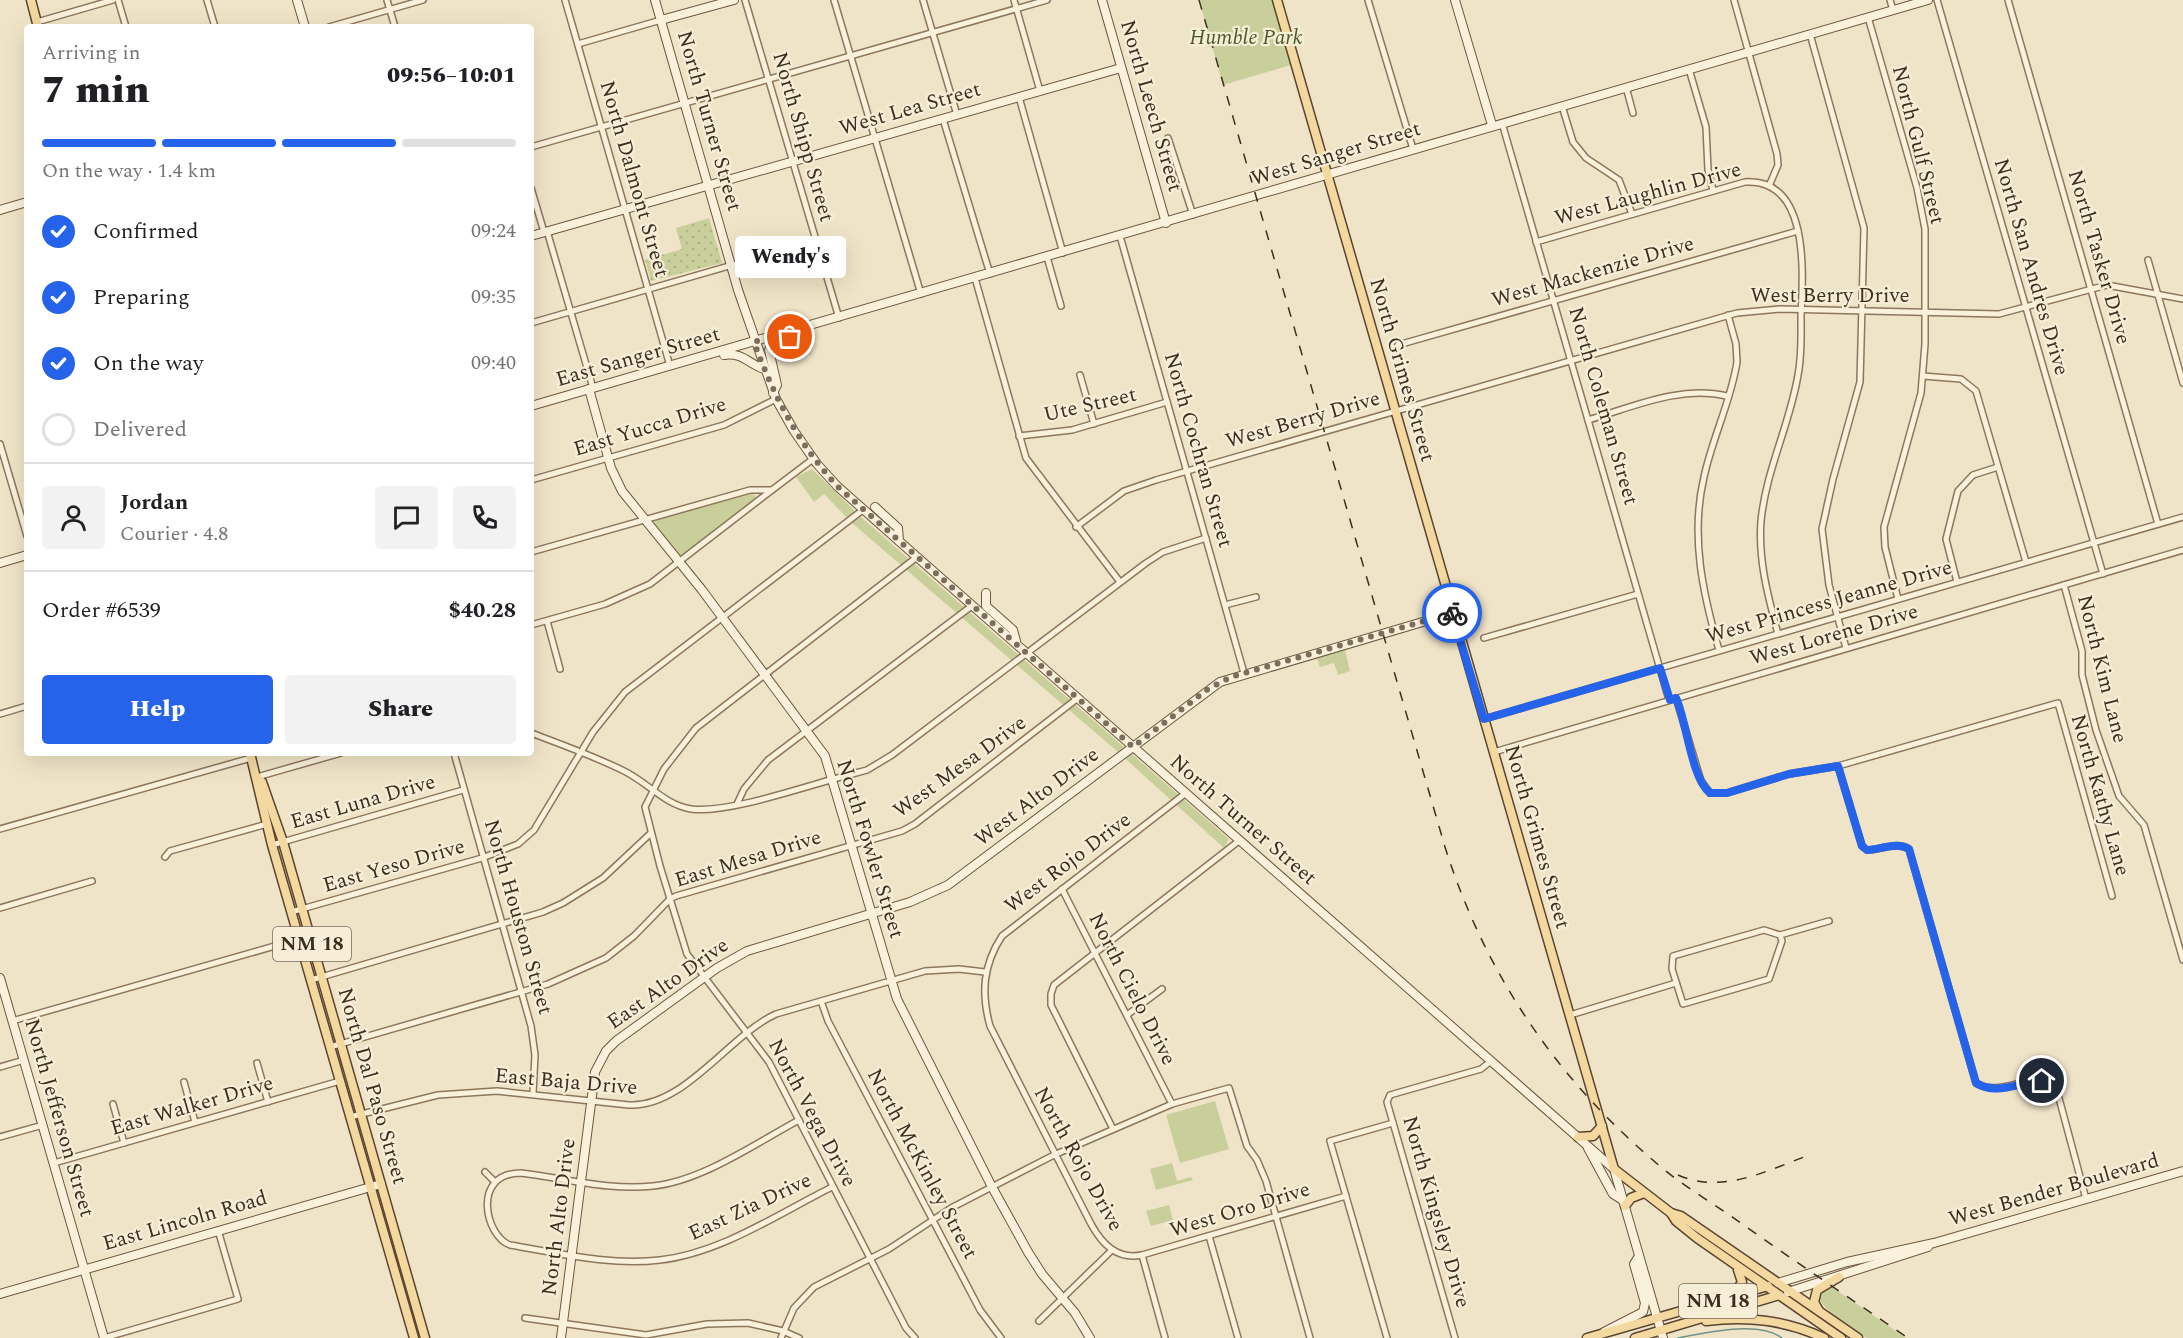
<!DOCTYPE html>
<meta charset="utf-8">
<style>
:root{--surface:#fff;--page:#f2f2f2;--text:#202124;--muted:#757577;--line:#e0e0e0;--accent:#2563eb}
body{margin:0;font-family:Spectral,serif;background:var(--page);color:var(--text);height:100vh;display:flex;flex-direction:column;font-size:22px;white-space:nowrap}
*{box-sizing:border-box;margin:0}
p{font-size:20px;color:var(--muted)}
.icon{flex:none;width:33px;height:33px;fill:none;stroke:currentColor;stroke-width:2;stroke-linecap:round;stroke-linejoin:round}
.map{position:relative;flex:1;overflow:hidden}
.sheet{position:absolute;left:24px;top:24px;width:510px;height:732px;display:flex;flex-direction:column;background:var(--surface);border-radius:6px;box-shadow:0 6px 24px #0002}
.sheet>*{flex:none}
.pin{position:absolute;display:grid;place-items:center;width:51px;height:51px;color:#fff;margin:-26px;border:3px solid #fff;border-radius:50%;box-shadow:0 2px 6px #0007}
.courier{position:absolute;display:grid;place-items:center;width:60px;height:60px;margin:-30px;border:4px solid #2563eb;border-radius:50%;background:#fff;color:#222;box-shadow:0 2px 8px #0007}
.bubble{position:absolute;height:42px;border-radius:6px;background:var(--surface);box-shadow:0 6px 24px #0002;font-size:20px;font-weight:800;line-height:42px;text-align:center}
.headline em{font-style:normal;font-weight:800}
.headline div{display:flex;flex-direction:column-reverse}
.headline{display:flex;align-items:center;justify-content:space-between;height:102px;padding:0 18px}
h1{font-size:39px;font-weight:800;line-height:45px}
.bar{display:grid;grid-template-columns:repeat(4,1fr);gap:9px 6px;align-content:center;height:72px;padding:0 18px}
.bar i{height:8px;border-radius:4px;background:var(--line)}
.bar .selected{background:var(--accent)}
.bar p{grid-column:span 4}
.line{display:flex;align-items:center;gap:15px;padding:0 18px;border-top:2px solid var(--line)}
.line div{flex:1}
.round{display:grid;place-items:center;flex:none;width:63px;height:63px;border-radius:6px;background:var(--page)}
ol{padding:0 18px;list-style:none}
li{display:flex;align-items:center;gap:18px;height:66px}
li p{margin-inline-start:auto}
li .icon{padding:6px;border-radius:50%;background:var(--accent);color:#fff;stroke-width:4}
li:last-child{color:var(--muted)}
li i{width:33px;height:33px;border:3px solid var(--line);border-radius:50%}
.action{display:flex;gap:12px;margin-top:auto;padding:12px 18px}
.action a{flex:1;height:69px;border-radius:6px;background:var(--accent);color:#fff;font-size:24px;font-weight:800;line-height:69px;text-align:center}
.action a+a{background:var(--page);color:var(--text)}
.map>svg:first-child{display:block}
</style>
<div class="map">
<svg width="2183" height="1338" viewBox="0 0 2183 1338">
<defs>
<pattern id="grass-dots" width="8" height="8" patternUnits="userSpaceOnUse" patternTransform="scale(1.5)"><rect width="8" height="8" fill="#c9cf9b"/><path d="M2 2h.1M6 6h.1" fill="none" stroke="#aeb285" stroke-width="1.8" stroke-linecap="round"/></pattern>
</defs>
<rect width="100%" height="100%" fill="#f0e4c8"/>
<!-- grass -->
<path fill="url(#grass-dots)" d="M709 218 722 263 651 281 645 260 682 249 676 228Z"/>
<!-- park -->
<g fill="#c9cf9b">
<path d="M1199 0H1272L1291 65 1223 85Z"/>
<path d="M812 469 862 518 1229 839 1224 848 1119 753 852 523 824 494 814 502 796 477Z"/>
<path d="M750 493 756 496V499L683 556 678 555 653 525 655 520Z"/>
<path d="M1345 650 1350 671 1338 675 1334 663 1320 667 1317 658Z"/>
<path d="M1215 1101 1229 1149 1180 1163 1166 1115Z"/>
<path d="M1172 1163 1177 1181 1191 1177 1193 1180 1156 1190 1150 1169Z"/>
<path d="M1169 1205 1173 1220 1151 1226 1146 1211Z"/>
<path d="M1829 1285 1906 1338C1894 1338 1880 1338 1868 1338 1855 1335 1817 1306 1818 1293Z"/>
</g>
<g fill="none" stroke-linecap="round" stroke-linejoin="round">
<!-- stream -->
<path stroke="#6f938a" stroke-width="1.5" d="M1678 1338C1705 1333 1759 1320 1782 1338"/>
<!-- street casing -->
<g stroke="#8d765c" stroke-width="8">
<g id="street">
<path d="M118 0 126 27"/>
<path d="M207 0 215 27"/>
<path d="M387 0 395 27"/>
<path d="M565 0 670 366"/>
<path d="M745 0 839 318"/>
<path d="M834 0 921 294"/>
<path d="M923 0 957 115"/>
<path d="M1014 0 1040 91"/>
<path d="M1368 0 1413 149"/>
<path d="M1734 0 1777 154 1778 165 1769 186"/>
<path d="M1890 0 1893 10"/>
<path d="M1937 0 2103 574"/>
<path d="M2008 0 2158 524"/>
<path d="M1868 17 1917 188 1925 229V344L1921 393 1884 527 1885 547 1898 599"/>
<path d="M37 22 113 0"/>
<path d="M329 27 423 0"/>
<path d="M1810 34 1864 228 1860 382 1833 479 1822 529 1829 585 1846 648"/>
<path d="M578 44 661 20"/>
<path d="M1689 69 1706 127 1708 170 1713 190"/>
<path d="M1626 87 1633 113"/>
<path d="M1019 97 1063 253"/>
<path d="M1562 106 1573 142 1586 158 1619 180 1632 214"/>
<path d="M943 119 990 274"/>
<path d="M1502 123 1669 700"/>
<path d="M1168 138 1193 215"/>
<path d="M531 147 1047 0"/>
<path d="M531 188 544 232"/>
<path d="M547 231 593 388"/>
<path d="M1120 236 1244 673"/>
<path d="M1536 242 1745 182C1810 178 1803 273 1801 315 1801 335 1802 355 1798 375 1790 424 1766 470 1761 521 1758 560 1768 596 1778 634"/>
<path d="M1047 257 1061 306"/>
<path d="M2148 260 2183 383"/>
<path d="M975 278 1026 458 1120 582"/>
<path d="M531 323 816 241"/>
<path d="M1398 345 1798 231"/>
<path d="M1080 375 1094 424"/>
<path d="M1923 376 1961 379 1976 391 2026 562"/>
<path d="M1588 420C1633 407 1680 385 1727 396"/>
<path d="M1019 436 1072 430 1167 402"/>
<path d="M0 444 27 536"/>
<path d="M531 480 724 425 776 399"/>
<path d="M1076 527 1124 491 1156 480 1737 313 1780 309 1999 314 2107 285 2183 299"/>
<path d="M531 552 750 490H772L813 459"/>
<path d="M1957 582 1946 539 1958 491 1973 475 1998 467"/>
<path d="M2064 585 2082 651V675L2096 730 2119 796 2144 825 2183 960"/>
<path d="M1225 605 1256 597"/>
<path d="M547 621 560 669"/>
<path d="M531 625 605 604 650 584 772 490"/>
<path d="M1484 638 1638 594"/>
<path d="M1719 650C1703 594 1690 536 1704 477 1712 439 1731 401 1737 362L1736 344 1728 315"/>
<path d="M1676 698 1701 781 1710 793H1727L1789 774 1838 766 2058 703 2112 896"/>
<path d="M0 714 27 706"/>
<path d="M1484 719 2183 517"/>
<path d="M531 733C563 745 594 756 624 771 647 782 665 805 691 809 729 814 812 784 852 774L867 770 892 755 1146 563 1163 552 1206 538"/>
<path d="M1494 752 2183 550"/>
<path d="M454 753 531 1026 535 1055 533 1093"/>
<path d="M1838 766 1862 846 1867 850C1880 850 1898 841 1909 849L1976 1083C2002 1099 2032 1068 2056 1087L2086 1199"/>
<path d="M257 777 341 753"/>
<path d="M1186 793 1002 936C983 965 981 993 990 1026L1091 1224C1102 1244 1117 1260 1142 1255L1346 1196"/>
<path d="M737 804 744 789 768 760 973 605"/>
<path d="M0 829 251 758"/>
<path d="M272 845 463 790"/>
<path d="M165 857 170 851 267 824"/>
<path d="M1062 889 1172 1104"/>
<path d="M0 908 92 881"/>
<path d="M291 912 482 858 518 844 534 830 593 732 625 692 864 509"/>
<path d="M1780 935 1782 941 1769 979 1683 1004 1672 969 1673 956 1764 930 1780 935 1829 921"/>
<path d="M311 980 543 912 563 903 603 878 651 833"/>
<path d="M821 1001 828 1021 980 1310 1001 1338"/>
<path d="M1127 1015 1162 989"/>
<path d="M1570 1015 1676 983"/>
<path d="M12 1021 310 936"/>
<path d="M330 1047 548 984 606 958 634 936 670 899 676 896 902 831 915 824 1078 698"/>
<path d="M257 1063 268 1102"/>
<path d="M0 1067 24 1060"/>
<path d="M184 1082 195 1122"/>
<path d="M113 1104 124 1143"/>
<path d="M350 1117 438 1095 497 1091 629 1105C684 1108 728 1036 776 1014L925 971 959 969 985 972"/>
<path d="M799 1120C756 1143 702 1181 653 1186 610 1191 564 1178 521 1173 471 1173 485 1236 510 1245 558 1253 611 1266 660 1260 721 1253 778 1214 832 1187"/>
<path d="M1113 1129 1051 1005V994L1054 985 1240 840"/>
<path d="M0 1137 43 1125"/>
<path d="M54 1163 340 1081"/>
<path d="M485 1172 494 1181"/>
<path d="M1209 1236 1238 1338"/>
<path d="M1142 1255 1165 1338"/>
<path d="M525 1318 646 1335 707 1324 748 1323 783 1331 799 1338"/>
<path d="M1039 1321 1112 1250"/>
<path d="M104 1338 238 1299 218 1230"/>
<path d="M781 1338 794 1308 814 1287 889 1249 951 1208 1054 1155 1172 1104 1229 1088 1247 1146 1257 1160 1266 1181 1310 1338"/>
<path d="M915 1338 906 1328 769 1062 687 954 660 866 645 807 664 769 696 728 917 557"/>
<path d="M1387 1338 1330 1141 1393 1123"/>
<path d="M1455 1338 1387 1102 1390 1095 1481 1069 1491 1061"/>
</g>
</g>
<!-- secondary casing -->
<g stroke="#6f573f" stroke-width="10">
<g id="secondary">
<path d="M297 0 305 27"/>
<path d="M655 0 738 290 776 399 794 431 817 464 837 486 917 557 1614 1169 1663 1338"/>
<path d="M1102 0 1166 223"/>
<path d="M1455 0 1492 125"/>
<path d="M661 20 734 0"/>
<path d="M0 210 27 202"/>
<path d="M531 236 1121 68"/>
<path d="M724 355C742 352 749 364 764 369"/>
<path d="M589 389 611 468 622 491 702 590 825 756 897 999 992 1187 1028 1252 1042 1274 1075 1313 1090 1338"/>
<path d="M773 393 777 385 769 350 773 343 790 337 796 331"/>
<path d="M531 406 1928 0"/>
<path d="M875 507 898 528 899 541"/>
<path d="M0 563 27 555"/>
<path d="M986 593V606L1013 630 1016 641"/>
<path d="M0 978 104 1338"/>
<path d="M1588 1148 1613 1194 1624 1201"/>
<path d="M1778 1283 1847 1262 1934 1243 2183 1171"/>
<path d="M1788 1292 1928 1247"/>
<path d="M0 1294 381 1184"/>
<path d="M1604 1332 1643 1312 1645 1303 1634 1264 1639 1256"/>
<path d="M561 1338 595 1072 606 1051 616 1041 717 968 747 951 910 902 948 885 1220 682 1453 613"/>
</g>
</g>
<!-- primary casing -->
<g stroke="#5b4430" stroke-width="11">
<g id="primary">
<path d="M31 0 38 27"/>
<path d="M1277 0 1614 1169 1671 1213 1681 1216 1858 1338"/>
<path d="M250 753 272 845 414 1338"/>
<path d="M257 777 262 782 283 842 425 1338"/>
<path d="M1578 1137 1593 1136 1602 1126"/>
<path d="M1625 1206 1631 1198 1644 1193"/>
<path d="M1671 1213 1676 1221 1697 1238 1841 1338"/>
<path d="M1734 1295 1742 1282 1738 1270"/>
<path d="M1819 1311 1814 1302 1817 1290 1839 1277"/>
<path d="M1706 1321C1748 1316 1785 1320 1824 1338"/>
<path d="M1587 1338 1768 1286"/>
<path d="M1635 1338 1779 1295"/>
</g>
</g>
<!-- street -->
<use href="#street" stroke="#faf1dc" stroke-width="5"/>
<!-- secondary -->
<use href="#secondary" stroke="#faf1dc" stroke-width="8"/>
<!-- primary -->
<use href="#primary" stroke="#f3d9a0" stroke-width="8"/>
<!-- rail -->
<g stroke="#3d2e20" stroke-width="1.5" stroke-dasharray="10 10" stroke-linecap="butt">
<path d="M1199 0 1445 847C1484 971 1555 1077 1654 1161 1676 1181 1703 1197 1728 1214 1787 1256 1848 1297 1908 1338"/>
<path d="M1678 1175C1721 1194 1764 1172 1804 1157"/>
</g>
</g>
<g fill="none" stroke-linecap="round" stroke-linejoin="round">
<!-- done -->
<path stroke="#7c6e5b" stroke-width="6" stroke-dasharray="0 10.8" d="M790 337 798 329 754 342C774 397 798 443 837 486L1133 747 1208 689 1231 677 1452 613"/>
<!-- route -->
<path stroke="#2563eb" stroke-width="8" d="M1452 613 1484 719 1660 668 1670 700 1676 698C1687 722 1691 778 1710 793H1727L1789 774 1838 766 1862 846 1867 850C1880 850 1897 841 1909 849L1976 1083C1997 1096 2019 1082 2042 1081"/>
</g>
<g text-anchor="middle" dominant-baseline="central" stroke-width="4.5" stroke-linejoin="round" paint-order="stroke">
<!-- shield labels -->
<g fill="#f7eed8" stroke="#756857" stroke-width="1.5">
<rect x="273" y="927" width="78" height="34" rx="4.5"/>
<rect x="1679" y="1284" width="78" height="34" rx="4.5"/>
</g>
<g font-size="20" font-weight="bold" fill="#3d2e20">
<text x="312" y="944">NM 18</text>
<text x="1718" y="1301">NM 18</text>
</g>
<!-- park labels -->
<g font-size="21" font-style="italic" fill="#4d5a26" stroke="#f7eed8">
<text x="1246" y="38">Humble Park</text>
</g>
<!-- street labels -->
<g font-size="21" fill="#3d2e20" stroke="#f7eed8">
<text transform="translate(1151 106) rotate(74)">North Leech Street</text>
<text transform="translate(910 109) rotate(-16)">West Lea Street</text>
<text transform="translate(709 121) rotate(74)">North Turner Street</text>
<text transform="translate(803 137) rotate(74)">North Shipp Street</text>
<text transform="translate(1918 145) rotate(76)">North Gulf Street</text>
<text transform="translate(1336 154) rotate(-17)">West Sanger Street</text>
<text transform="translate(634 179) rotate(74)">North Dalmont Street</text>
<text transform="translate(1648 194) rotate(-15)">West Laughlin Drive</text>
<text transform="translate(2099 257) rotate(74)">North Tasker Drive</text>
<text transform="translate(2031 267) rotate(74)">North San Andres Drive</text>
<text transform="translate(1593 272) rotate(-16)">West Mackenzie Drive</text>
<text x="1830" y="296">West Berry Drive</text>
<text transform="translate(638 357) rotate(-16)">East Sanger Street</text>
<text transform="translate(1402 370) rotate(74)">North Grimes Street</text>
<text transform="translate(1090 405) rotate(-13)">Ute Street</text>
<text transform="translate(1603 406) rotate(74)">North Coleman Street</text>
<text transform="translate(1303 420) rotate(-16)">West Berry Drive</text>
<text transform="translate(650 427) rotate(-17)">East Yucca Drive</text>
<text transform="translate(1198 450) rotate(74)">North Cochran Street</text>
<text transform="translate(1829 602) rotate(-16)">West Princess Jeanne Drive</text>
<text transform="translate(1834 635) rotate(-16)">West Lorene Drive</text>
<text transform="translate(2102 669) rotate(76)">North Kim Lane</text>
<text transform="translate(960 767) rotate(-36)">West Mesa Drive</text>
<text transform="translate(2100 795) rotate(74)">North Kathy Lane</text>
<text transform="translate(1037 797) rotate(-37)">West Alto Drive</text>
<text transform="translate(363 802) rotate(-16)">East Luna Drive</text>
<text transform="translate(1243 820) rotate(41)">North Turner Street</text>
<text transform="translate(1537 837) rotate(74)">North Grimes Street</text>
<text transform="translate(870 849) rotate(73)">North Fowler Street</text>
<text transform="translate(748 859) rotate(-17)">East Mesa Drive</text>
<text transform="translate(1068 863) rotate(-37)">West Rojo Drive</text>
<text transform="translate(394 866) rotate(-16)">East Yeso Drive</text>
<text transform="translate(518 917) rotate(74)">North Houston Street</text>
<text transform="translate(668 984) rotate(-35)">East Alto Drive</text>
<text transform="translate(1132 989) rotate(63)">North Cielo Drive</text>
<text transform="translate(566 1082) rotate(5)">East Baja Drive</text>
<text transform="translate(372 1086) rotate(74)">North Dal Paso Street</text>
<text transform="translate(192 1106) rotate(-16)">East Walker Drive</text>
<text transform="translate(812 1113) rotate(62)">North Vega Drive</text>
<text transform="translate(59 1118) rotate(74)">North Jefferson Street</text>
<text transform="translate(1078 1159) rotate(61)">North Rojo Drive</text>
<text transform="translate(922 1164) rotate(62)">North McKinley Street</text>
<text transform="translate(2054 1190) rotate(-16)">West Bender Boulevard</text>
<text transform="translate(750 1207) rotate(-25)">East Zia Drive</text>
<text transform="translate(1240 1210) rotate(-17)">West Oro Drive</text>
<text transform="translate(1436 1212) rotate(74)">North Kingsley Drive</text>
<text transform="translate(559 1217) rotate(-83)">North Alto Drive</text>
<text transform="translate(185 1221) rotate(-16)">East Lincoln Road</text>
</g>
</g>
</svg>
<div class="pin" style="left:790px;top:337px;background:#ea580c"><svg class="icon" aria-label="bag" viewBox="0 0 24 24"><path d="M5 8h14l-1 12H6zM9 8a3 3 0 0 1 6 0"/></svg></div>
<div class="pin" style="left:2042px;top:1081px;background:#1f2937"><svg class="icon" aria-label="home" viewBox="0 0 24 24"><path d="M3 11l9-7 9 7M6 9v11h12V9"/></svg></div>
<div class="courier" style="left:1452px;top:613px"><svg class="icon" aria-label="bike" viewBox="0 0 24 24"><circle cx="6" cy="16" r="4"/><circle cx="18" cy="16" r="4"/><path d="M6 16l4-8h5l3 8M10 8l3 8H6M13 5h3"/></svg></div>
<div class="bubble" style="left:735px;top:236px;width:111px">Wendy's</div>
<section class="sheet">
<div class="headline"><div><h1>7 min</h1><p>Arriving in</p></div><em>09:56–10:01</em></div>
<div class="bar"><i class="selected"></i><i class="selected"></i><i class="selected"></i><i></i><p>On the way · 1.4 km</p></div>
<ol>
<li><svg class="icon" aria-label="check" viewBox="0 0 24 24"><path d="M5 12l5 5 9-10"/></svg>Confirmed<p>09:24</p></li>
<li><svg class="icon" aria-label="check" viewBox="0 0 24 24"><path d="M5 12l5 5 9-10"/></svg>Preparing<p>09:35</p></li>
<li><svg class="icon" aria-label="check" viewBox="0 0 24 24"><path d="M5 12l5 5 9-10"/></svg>On the way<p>09:40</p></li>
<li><i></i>Delivered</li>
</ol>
<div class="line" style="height:108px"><a class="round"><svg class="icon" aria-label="person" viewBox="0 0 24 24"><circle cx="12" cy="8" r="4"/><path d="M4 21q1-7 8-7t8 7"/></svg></a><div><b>Jordan</b><p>Courier · 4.8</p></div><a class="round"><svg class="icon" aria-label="chat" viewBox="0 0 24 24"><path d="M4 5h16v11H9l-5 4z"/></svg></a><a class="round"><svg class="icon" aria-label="phone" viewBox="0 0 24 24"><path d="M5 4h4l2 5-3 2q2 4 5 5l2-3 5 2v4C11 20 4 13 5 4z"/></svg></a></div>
<div class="line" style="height:78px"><div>Order #6539</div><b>$40.28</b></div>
<div class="action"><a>Help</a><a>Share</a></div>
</section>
</div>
